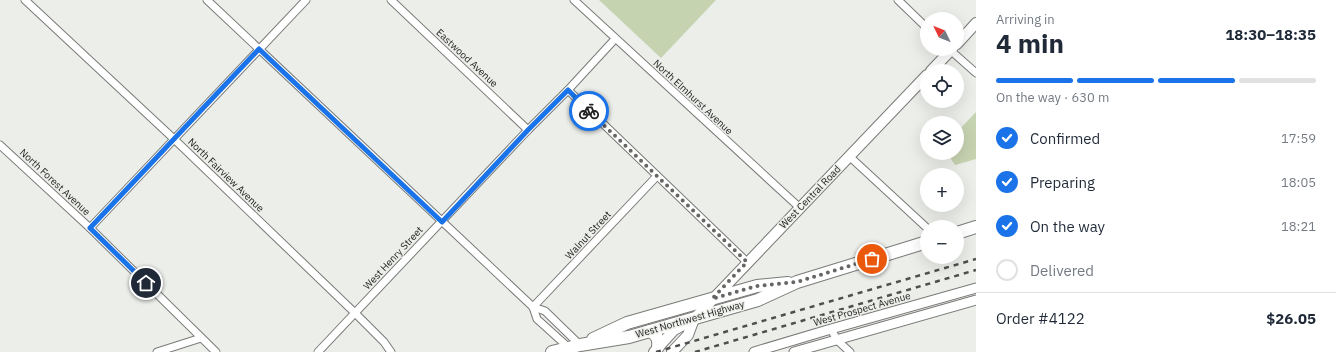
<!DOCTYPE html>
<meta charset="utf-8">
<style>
:root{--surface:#fff;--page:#f2f2f3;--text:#1f2937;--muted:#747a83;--line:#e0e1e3;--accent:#1a73e8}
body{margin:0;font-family:"IBM Plex Sans",sans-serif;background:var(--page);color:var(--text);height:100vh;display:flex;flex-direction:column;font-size:15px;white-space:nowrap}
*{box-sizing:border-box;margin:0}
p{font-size:13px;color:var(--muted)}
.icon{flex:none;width:22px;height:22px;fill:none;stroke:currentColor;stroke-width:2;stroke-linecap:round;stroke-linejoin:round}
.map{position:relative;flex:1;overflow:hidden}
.side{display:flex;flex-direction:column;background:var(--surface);width:360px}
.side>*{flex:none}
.needle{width:26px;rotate:313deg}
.controls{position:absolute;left:920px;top:12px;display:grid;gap:8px}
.controls a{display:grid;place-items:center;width:44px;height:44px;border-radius:50%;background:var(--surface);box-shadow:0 4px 16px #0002;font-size:20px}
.pin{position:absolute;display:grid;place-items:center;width:34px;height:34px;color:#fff;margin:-17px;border:2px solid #fff;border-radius:50%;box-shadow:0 1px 4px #0007}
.courier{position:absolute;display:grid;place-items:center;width:40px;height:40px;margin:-20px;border:3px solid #1a73e8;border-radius:50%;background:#fff;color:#222;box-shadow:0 1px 5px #0007}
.head em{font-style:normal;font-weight:800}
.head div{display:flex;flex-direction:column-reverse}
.head{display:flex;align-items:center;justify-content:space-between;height:68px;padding:0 20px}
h1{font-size:26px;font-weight:800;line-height:30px}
.bar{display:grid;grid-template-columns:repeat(4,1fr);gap:6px 4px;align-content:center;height:48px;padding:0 20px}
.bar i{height:5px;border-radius:3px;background:var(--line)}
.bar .selected{background:var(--accent)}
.bar p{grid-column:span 4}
.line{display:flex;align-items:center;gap:10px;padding:0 20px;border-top:1px solid var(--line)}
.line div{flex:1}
ol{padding:0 20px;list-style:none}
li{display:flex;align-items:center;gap:12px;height:44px}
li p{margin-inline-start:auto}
li .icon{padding:4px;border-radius:50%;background:var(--accent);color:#fff;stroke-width:4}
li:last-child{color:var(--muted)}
li i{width:22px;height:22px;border:2px solid var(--line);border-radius:50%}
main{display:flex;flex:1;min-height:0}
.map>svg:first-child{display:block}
</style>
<main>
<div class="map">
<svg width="976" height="352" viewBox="0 0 976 352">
<rect width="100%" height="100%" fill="#eceeea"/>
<!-- green -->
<g fill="#c6d3b1">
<path d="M599 0H716L661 58Z"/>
<path d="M976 112V159L955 165 947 153H957V132Z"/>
</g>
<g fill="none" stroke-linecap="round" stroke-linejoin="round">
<!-- minor casing -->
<g stroke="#7a7b78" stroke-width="9">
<g id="minor">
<path d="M25 0 174 139 355 313 384 342 391 352"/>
<path d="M207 0 533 307 545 311 580 345"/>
<path d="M391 0 528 130"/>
<path d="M574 0 800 208"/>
<path d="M898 0 927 28"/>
<path d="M949 49 976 73"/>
<path d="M568 90 747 262"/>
<path d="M0 145 90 228 216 352"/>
<path d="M849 156 927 228"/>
<path d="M90 228 306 0"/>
<path d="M533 307 657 176"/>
<path d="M533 307 537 319 568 347"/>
<path d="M831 329 837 340 850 352"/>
<path d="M157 352 201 338"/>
<path d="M318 352 528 130 568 90 615 39"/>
</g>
</g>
<!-- tertiary casing -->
<g stroke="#7a7b78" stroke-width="11">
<g id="tertiary">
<path d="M754 352 831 329 976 288"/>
<path d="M794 352 976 300"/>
</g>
</g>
<!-- secondary casing -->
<g stroke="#7a7b78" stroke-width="12">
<g id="secondary">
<path d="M957 44 976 23"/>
<path d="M931 71 952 49"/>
<path d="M654 352 674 330 694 319 927 75"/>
<path d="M672 352 688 335 694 319"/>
</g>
</g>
<!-- primary casing -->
<g stroke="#7a7b78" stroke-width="14">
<g id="primary">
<path d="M957 233 976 227"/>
<path d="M650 331C657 335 659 339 658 347"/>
<path d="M593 339 627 323 757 286 788 283"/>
<path d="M552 352 580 345 629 337 758 300 797 282 927 242"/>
</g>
</g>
<!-- minor -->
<use href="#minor" stroke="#fff" stroke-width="7"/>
<!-- tertiary -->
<use href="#tertiary" stroke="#fff" stroke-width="9"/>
<!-- secondary -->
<use href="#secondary" stroke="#fff" stroke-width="10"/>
<!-- primary -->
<use href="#primary" stroke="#fff" stroke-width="12"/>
<!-- rail -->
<g stroke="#4f504e" stroke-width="2.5" stroke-dasharray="5 5" stroke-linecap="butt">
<path d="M656 352 976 259"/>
<path d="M695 352 976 270"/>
</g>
</g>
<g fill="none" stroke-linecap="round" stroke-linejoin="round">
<!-- done -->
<path stroke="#656764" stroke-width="4" stroke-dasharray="0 7.2" d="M589 111 747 262 712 299 757 286 797 282 872 259"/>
<!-- route -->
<path stroke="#1a73e8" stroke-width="5" d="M146 283 90 228 259 49 442 222 528 130 568 90 589 111"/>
</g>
<g text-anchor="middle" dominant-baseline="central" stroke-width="3" stroke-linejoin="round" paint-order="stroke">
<!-- street labels -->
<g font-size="10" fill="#1d1e1c" stroke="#eceeea">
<text transform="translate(467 58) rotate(43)">Eastwood Avenue</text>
<text transform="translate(693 97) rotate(43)">North Elmhurst Avenue</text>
<text transform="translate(226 175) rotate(44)">North Fairview Avenue</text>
<text transform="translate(55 182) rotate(43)">North Forest Avenue</text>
<text transform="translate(810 197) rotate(-46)">West Central Road</text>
<text transform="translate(588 235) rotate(-47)">Walnut Street</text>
<text transform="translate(393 258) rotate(-47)">West Henry Street</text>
<text transform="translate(862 309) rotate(-16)">West Prospect Avenue</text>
<text transform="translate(690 319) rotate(-16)">West Northwest Highway</text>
</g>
</g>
</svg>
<div class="controls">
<a><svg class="needle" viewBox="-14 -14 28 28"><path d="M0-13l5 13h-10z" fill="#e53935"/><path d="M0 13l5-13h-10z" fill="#747a83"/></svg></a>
<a><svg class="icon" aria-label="locate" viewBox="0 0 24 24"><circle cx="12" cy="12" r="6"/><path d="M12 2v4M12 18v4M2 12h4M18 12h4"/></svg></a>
<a><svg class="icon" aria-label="layers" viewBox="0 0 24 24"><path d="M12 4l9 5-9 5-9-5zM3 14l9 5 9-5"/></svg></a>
<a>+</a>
<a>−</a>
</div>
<div class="pin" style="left:872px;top:259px;background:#ea580c"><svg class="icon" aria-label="bag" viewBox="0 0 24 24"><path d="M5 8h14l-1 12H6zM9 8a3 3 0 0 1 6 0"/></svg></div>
<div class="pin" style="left:146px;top:283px;background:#1f2937"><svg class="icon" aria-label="home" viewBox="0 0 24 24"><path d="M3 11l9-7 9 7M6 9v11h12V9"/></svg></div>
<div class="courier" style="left:589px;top:111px"><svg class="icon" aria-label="bike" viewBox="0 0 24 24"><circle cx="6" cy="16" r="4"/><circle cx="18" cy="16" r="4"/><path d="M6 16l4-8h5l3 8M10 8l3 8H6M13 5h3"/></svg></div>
</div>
<section class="side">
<div class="head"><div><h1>4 min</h1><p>Arriving in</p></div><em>18:30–18:35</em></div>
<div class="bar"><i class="selected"></i><i class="selected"></i><i class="selected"></i><i></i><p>On the way · 630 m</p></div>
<ol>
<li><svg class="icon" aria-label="check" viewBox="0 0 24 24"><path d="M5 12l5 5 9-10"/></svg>Confirmed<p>17:59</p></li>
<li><svg class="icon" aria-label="check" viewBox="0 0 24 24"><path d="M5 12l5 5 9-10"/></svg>Preparing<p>18:05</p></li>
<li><svg class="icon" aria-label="check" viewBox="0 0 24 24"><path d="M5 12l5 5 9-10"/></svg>On the way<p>18:21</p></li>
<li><i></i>Delivered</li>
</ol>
<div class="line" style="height:52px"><div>Order #4122</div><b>$26.05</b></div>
</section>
</main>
